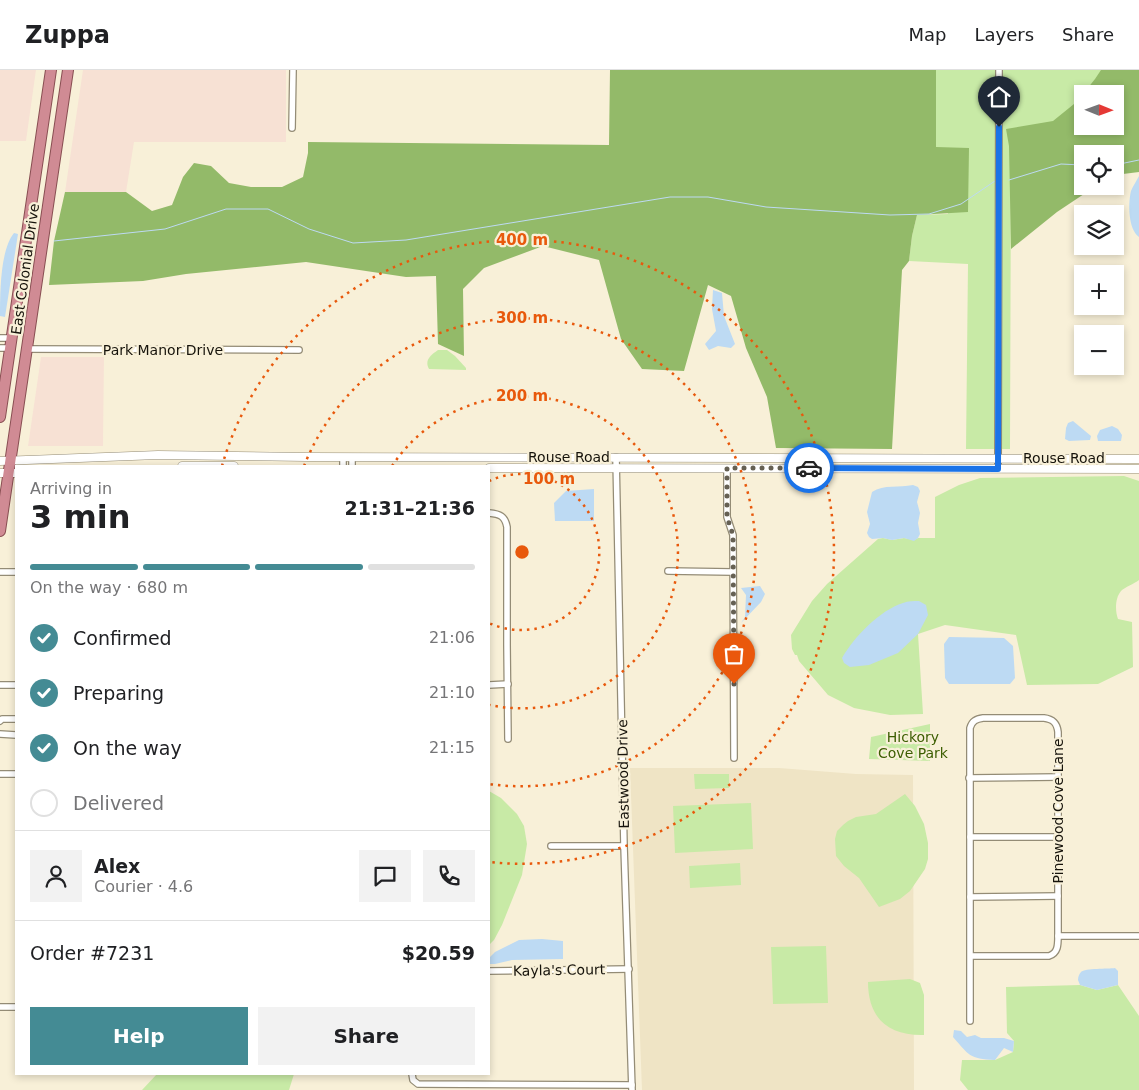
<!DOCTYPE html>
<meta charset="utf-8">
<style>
:root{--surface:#fff;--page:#f2f2f2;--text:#202124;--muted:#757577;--line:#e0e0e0;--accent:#448b94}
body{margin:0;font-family:"DejaVu Sans",sans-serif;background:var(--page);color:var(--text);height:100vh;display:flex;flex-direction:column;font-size:19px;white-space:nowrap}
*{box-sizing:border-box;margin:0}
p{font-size:16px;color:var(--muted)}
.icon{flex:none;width:28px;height:28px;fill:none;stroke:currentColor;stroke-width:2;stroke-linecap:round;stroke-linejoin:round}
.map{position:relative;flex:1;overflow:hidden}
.sheet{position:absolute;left:15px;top:395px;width:475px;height:610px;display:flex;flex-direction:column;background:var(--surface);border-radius:0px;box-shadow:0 2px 8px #0003}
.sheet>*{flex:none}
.needle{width:32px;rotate:91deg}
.fabs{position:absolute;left:1074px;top:15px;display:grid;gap:10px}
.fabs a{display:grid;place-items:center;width:50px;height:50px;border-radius:0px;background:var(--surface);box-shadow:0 2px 8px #0003;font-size:25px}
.pin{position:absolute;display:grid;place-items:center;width:42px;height:42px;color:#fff;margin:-51px -21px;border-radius:50% 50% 50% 0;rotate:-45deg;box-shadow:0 0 5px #0007}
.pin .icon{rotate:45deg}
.courier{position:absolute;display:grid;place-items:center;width:50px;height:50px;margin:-25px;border:4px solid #1a73e8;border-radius:50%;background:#fff;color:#222;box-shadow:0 1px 6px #0007}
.headline em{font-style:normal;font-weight:800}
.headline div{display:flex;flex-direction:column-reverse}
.headline{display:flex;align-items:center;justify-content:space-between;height:85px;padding:0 15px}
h1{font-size:32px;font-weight:800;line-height:38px}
.bar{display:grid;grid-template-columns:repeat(4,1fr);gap:8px 5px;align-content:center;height:60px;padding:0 15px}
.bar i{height:6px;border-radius:4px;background:var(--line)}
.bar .selected{background:var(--accent)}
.bar p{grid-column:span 4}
.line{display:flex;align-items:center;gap:12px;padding:0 15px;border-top:1px solid var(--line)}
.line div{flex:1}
.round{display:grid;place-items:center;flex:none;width:52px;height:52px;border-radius:0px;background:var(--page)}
ol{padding:0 15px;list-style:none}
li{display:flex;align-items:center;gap:15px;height:55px}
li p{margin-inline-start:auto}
li .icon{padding:5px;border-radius:50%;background:var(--accent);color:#fff;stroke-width:4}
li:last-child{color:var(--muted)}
li i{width:28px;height:28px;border:2px solid var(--line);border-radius:50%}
.cta{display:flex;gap:10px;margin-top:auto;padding:10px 15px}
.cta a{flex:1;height:58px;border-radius:0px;background:var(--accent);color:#fff;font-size:20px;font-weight:800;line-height:58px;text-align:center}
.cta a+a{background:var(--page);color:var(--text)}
header{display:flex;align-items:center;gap:30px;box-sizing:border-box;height:70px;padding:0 25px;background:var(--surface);border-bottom:1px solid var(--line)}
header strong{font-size:24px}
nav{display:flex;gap:28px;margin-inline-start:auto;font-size:18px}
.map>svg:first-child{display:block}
</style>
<header>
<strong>Zuppa</strong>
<nav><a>Map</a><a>Layers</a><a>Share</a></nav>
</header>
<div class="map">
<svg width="1139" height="1020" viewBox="0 0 1139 1020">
<rect width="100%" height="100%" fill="#f8f0d8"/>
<!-- commercial -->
<g fill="#f7e1d4">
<path d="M0 0H36L26 71H0Z"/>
<path d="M83 0H286V72H134L126 122H65Z"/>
<path d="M41 287H104L103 376H28Z"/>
</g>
<!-- built -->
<path fill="#efe4c5" d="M630 698H779L856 704 913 705 914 1020H642Z"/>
<!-- green -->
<g fill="#c8eaa6" fill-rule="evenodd">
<path d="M936 0H1139V81L1011 79 1010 379H966L968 194 909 191 912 166 917 145 948 144 936 77ZM1082 24H1115V56H1082Z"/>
<path d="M438 280H447L455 286 466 298V300L429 299C424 290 431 285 438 280Z"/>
<path d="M1124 406 1139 411V510C1134 514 1125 517 1121 521 1115 528 1115 541 1118 549L1132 552 1133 597 1098 614 1027 615 1016 565 945 555 918 564 923 644 890 645 854 638 828 625 799 591 797 585H795L792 579 791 565 812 531 827 514 878 469 883 468 892 470 904 468 914 470 918 468H935V427L959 415 980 408Z"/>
<path d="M930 654V691L869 689 871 667Z"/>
<path d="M694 704H729V718L695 719Z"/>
<path d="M489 721 501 728 517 744 524 756 527 774 522 805 502 855 494 870 489 875Z"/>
<path d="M905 724 915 736 924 754 928 773V789L925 799 910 821 900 829 879 837 859 808 844 796 836 786 835 769 837 761 843 755 848 751 856 747 876 744Z"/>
<path d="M751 733 753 779 675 783 673 736Z"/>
<path d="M740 793 741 815 690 818 689 796Z"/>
<path d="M826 876 828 933 773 934 771 877Z"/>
<path d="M910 909 920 913 924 925V965C888 966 868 948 868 912Z"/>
<path d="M1080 915 1097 920 1118 915 1139 946V1020H968L960 1010 962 990H995L1013 982 1014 971 1007 963 1006 917Z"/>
<path d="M157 1004H294L289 1020H142Z"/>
</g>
<!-- forest -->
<g fill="#93ba69">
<path d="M610 0H936V77L969 78 968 142 917 145 912 166 909 191 902 200 892 379 776 378 767 327 746 278 731 226 708 215 684 301 642 299 621 269 599 190 543 176 484 198 463 219 464 286 438 274 436 206 406 207 306 192 186 204 143 211 49 215 54 171 65 122H126L152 141 172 135 183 107 194 93 211 96 229 113 251 117H282L303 107 308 83V72L609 75Z"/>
<path d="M1101 0H1139V102L1115 105V84H1082V116H1096L1057 142 1011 179 1009 76 1006 59 1053 51 1074 34 1082 24V56H1115V24H1083L1095 9Z"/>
</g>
<!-- water -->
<g fill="#bddaf3">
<path d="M1139 106V167C1128 159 1128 133 1131 121 1133 116 1137 110 1139 106Z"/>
<path d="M14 163 18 164 5 247 0 246C0 224 0 180 14 163Z"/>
<path d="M713 220 722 223 724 246 735 274 731 278 718 276 709 280 705 274 716 261 712 239Z"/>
<path d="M1073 351 1091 366 1090 370 1069 371 1065 369 1066 358 1068 353Z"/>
<path d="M1112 356 1118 359 1122 365 1121 371H1098L1097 366 1100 360Z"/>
<path d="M913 415 918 417 920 421 917 432 920 443 918 453 920 464 918 468 914 471 904 468 892 470 883 468 872 469 869 467 867 463 870 454 867 442 872 422C884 414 899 418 913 415Z"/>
<path d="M594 419V451H555L554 433 566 421Z"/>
<path d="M760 516 765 524 761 532 741 553 745 547 746 525 741 518Z"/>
<path d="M919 531 926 535 928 545 918 564 898 583 869 595 850 597 844 593 842 588C854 567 880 540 903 533 908 531 914 531 919 531Z"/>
<path d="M949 567 1004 568 1013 576 1015 608 1010 614H949L945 608 944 574Z"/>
<path d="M542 869 563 871V889L512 890 495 894H489V888L495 882 519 870Z"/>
<path d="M1115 898 1118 901V915L1097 920 1080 915 1078 910C1078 907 1079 904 1081 902 1085 898 1108 899 1115 898Z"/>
<path d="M954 960 961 961 967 967 975 965 981 968H1004L1014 971 1013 982 1004 978 995 990C969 989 969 985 953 967Z"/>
</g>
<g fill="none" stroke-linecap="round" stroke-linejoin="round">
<!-- stream -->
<g stroke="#bddaf3" stroke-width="1">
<path d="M1115 95 1139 90"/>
<path d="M1009 110 1061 94 1082 95"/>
<path d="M54 171 165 159 226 139H268L309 159 353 173 406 170 670 127H708L766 137 890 145 929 144 961 134 995 111"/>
</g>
<!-- minor casing -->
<g stroke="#948c76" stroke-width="8">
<g id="minor">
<path d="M292 58 293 0"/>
<path d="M0 268H12"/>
<path d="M0 278H10"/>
<path d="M27 279 299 280"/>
<path d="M343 387V396"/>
<path d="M352 387V396"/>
<path d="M616 387 624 776 632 1020"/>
<path d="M727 398V447L733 465 734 688"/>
<path d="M998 399 999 0"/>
<path d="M489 443C500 444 505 446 507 457V575L508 669"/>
<path d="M668 501 732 502"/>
<path d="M0 502H16"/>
<path d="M0 615H16"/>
<path d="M489 615 508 614"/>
<path d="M0 651 2 649H16"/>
<path d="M0 664 16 665"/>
<path d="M0 704H16"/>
<path d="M969 708 1058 707"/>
<path d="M970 767H1058"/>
<path d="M551 776H624"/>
<path d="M970 827 1058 826"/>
<path d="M1058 866H1139"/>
<path d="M970 886H1049C1058 883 1058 875 1058 866V662C1057 653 1053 649 1044 648H983C976 649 972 651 970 658V951"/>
<path d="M489 901 629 899"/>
<path d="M0 937H16"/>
<path d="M412 1004 413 1010 418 1014 632 1015"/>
</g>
</g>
<!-- tertiary casing -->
<g stroke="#948c76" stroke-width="9">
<g id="tertiary">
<path d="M0 391 158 385 306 387 1139 389"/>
<path d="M182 396H234"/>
<path d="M489 398 1139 399"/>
<path d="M0 403H16"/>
</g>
</g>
<!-- trunk casing -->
<g stroke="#884e52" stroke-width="12">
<g id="trunk">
<path d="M0 347 51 0"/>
<path d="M0 461 68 0"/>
</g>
</g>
<!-- minor -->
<use href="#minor" stroke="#fff" stroke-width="5.5"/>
<!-- tertiary -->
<use href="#tertiary" stroke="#fff" stroke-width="8"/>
<!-- trunk -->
<use href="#trunk" stroke="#d08b94" stroke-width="10"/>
</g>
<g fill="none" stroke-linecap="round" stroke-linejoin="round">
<!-- done -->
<path stroke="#656053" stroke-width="5" stroke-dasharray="0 9" d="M734 614 733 465 727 447V398H809"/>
<!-- route -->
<path stroke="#1a73e8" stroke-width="6" d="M809 398 998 399 999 57"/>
</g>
<!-- distance rings -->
<g fill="none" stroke="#e8590c" stroke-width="2.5" stroke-dasharray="2.5 5">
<path d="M489 411A78 78 0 1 1 489 553"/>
<path d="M392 396A156 156 0 1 1 490 635"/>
<path d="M304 396A234 234 0 1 1 489 714"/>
<path d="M222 396A312 312 0 1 1 489 792"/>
</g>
<g text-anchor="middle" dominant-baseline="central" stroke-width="4.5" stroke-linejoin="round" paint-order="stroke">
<!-- street labels -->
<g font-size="14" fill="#16130b" stroke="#f8f0d8">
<text transform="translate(25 199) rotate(-82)">East Colonial Drive</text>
<text x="163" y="280">Park Manor Drive</text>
<text x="569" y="387">Rouse Road</text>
<text x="1064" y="388">Rouse Road</text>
<text transform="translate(623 704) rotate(-91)">Eastwood Drive</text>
<text transform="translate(1058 741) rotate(-90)">Pinewood Cove Lane</text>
<text transform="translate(559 900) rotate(-1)">Kayla's Court</text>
</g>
<!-- park labels -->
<g font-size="14" fill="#3c5e02" stroke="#f8f0d8">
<text x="913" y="667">Hickory<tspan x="913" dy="16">Cove Park</tspan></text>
</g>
</g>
<circle cx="522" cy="482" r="8" fill="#e8590c" stroke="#f8f0d8" stroke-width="2.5"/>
<g font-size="15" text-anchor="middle" font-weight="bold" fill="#e8590c" stroke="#f8f0d8" stroke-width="4.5" stroke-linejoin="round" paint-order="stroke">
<text x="522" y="175">400 m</text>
<text x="522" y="253">300 m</text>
<text x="522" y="331">200 m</text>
<text x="549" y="414">100 m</text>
</g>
</svg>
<div class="fabs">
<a><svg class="needle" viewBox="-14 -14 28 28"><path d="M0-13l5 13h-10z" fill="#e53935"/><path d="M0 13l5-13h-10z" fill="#757577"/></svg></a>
<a><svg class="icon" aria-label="locate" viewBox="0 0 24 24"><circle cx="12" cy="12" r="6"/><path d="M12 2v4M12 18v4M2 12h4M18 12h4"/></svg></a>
<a><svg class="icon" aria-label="layers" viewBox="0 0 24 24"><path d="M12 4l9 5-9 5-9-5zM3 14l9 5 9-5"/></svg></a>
<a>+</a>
<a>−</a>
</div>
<div class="pin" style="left:734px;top:614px;background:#ea580c"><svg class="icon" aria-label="bag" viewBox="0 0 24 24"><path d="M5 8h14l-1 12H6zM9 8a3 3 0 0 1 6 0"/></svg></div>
<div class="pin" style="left:999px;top:57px;background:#1f2937"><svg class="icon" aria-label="home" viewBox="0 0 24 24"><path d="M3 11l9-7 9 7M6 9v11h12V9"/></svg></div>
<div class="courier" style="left:809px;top:398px"><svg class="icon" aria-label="car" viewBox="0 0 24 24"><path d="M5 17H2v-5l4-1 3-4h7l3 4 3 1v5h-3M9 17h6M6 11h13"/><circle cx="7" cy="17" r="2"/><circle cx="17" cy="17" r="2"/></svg></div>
<section class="sheet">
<div class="headline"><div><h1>3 min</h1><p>Arriving in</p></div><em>21:31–21:36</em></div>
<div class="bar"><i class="selected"></i><i class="selected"></i><i class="selected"></i><i></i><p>On the way · 680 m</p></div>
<ol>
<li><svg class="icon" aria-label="check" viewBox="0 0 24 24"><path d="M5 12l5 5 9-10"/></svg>Confirmed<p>21:06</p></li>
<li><svg class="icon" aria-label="check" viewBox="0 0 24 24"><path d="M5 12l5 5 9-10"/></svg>Preparing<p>21:10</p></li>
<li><svg class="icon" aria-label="check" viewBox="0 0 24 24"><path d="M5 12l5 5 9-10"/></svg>On the way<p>21:15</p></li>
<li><i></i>Delivered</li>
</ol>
<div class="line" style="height:90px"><a class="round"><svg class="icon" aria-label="person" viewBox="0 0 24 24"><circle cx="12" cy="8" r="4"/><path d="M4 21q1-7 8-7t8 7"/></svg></a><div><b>Alex</b><p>Courier · 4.6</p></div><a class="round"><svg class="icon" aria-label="chat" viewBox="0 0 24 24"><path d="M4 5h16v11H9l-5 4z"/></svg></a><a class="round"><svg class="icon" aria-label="phone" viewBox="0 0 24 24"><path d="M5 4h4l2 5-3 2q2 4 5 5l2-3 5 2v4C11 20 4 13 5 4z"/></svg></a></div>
<div class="line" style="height:65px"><div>Order #7231</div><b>$20.59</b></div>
<div class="cta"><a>Help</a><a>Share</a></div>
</section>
</div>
